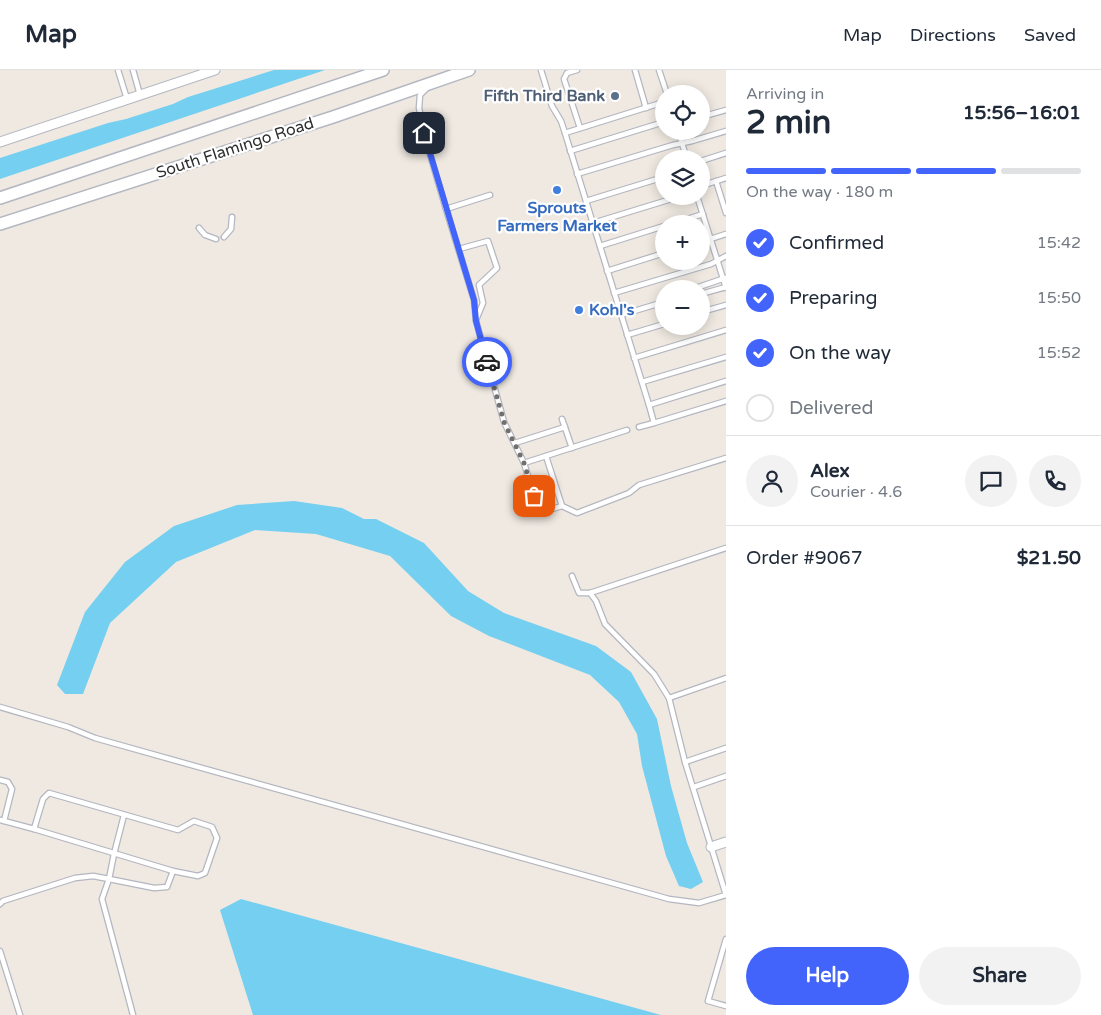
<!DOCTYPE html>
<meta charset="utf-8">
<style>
:root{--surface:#fff;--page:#f2f2f3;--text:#1f2937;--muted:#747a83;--line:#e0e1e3;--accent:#4264fb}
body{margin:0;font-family:"Varela Round",sans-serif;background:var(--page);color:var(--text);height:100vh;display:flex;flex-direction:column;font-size:19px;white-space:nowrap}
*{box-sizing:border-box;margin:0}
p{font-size:16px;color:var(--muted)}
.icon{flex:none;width:28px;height:28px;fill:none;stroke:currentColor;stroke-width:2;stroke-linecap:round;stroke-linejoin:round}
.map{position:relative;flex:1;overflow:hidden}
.panel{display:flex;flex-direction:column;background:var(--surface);width:375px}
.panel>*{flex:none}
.buttons{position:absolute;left:655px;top:15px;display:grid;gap:10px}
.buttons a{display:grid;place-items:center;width:55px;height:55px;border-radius:50%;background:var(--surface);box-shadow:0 2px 12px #0003;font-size:25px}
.pin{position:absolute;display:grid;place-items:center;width:42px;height:42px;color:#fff;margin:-21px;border-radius:10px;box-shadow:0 2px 8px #0006}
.courier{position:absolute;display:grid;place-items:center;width:50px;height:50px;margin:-25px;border:4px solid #4264fb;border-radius:50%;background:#fff;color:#222;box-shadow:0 1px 6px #0007}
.overview em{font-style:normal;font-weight:700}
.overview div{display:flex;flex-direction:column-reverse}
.overview{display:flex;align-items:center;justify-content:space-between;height:85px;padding:0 20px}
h1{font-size:32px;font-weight:700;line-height:38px}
.bar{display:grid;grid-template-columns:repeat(4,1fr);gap:8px 5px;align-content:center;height:60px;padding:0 20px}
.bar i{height:6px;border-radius:4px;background:var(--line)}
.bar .selected{background:var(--accent)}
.bar p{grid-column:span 4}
.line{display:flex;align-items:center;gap:12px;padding:0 20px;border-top:1px solid var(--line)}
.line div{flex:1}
.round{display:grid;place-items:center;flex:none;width:52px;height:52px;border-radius:26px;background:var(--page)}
ol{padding:0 20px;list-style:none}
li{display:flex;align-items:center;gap:15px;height:55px}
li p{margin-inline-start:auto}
li .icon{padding:5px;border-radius:50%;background:var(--accent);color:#fff;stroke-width:4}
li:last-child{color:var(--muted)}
li i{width:28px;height:28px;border:2px solid var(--line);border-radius:50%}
.cta{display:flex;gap:10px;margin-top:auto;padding:10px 20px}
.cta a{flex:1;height:58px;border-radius:30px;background:var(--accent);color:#fff;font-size:20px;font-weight:700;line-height:58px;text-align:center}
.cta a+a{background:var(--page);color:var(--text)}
header{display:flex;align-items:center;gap:30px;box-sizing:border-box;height:70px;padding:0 25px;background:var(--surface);border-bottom:1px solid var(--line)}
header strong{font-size:24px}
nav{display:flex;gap:28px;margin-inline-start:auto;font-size:18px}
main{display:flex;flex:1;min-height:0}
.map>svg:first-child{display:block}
</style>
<header>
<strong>Map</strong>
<nav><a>Map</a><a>Directions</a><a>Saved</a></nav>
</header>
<main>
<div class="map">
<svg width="726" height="945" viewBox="0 0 726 945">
<rect width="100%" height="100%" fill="#efe9e1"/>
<!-- water -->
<g fill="#75cff0">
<path d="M274 0H325L0 109V88L108 53 126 49 173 34 188 27Z"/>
<path d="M294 431 342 438 364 449H376L424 473 468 521 504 543 596 576 631 602 657 649 671 716 687 773 703 812 691 819 679 816 666 786 642 696 637 664 619 632 590 605 489 566 451 546 390 486 316 464 255 460 176 492 110 553 83 624H65L57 615 85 542 125 492 174 456 237 435Z"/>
<path d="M241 829 661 945H253L220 840Z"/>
</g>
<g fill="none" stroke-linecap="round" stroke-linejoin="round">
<!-- service casing -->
<g stroke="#b4b7c1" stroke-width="7">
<g id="service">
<path d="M118 0 127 29"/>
<path d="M133 0 140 25"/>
<path d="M541 0 552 36 561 51 565 63 649 335 726 311"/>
<path d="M577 0 567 3 564 9 580 58"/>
<path d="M635 0 646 38"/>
<path d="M659 0 667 24"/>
<path d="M427 18 420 25 419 38 427 74 446 139 490 125"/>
<path d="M701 47 726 40"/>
<path d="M678 61 687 89"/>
<path d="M565 63 664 32"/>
<path d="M570 81 664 52"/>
<path d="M701 91 726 83"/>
<path d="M577 104 673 75 692 71 726 61"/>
<path d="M716 111 726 143"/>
<path d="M701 116 726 108"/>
<path d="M697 126 726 218"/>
<path d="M586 131 664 107"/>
<path d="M446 139 474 230 476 251 504 352 524 393 539 443 562 436 577 443 629 423 639 415 726 388"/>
<path d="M593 153 681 126"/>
<path d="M672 154 703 144"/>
<path d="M199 158 205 165 216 169"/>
<path d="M224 167 231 159 232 147"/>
<path d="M701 172 726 164"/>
<path d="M600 176 664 156"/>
<path d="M459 179 488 171 497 198 479 215 483 233 476 250"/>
<path d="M607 201 664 183"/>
<path d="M693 219 725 208"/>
<path d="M614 223 711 194 726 186"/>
<path d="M701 224 726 217"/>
<path d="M701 242 726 235"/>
<path d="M621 245 664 232"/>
<path d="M627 265 664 254"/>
<path d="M634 288 726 260"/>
<path d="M642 312 726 287"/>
<path d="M649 335 654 353 726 331"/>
<path d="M562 349 572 378"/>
<path d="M639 357 654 353"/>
<path d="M515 373 565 357"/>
<path d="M546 386 562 436"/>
<path d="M524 393 627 360"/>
<path d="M572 506 579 523H590L726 478"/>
<path d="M590 523 596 531 605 554 654 604 669 628 685 692 726 825"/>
<path d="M669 628 726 608"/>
<path d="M0 637 68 657 95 668 669 829 699 833 726 825"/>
<path d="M685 692 726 678"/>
<path d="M0 710 8 712 12 719 4 751"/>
<path d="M694 717 726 706"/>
<path d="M0 750 34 759 43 729 49 723 178 760 194 751 212 757 217 768 205 803 198 806 173 801 167 817 154 818 109 809 114 784 124 745"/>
<path d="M34 759 173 801"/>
<path d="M0 834 3 831 75 808 93 806 109 809 102 829 133 945"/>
<path d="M726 869 708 931 726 936"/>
<path d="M0 881 20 945"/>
</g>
</g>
<!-- minor casing -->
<g stroke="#b4b7c1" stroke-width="11">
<g id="minor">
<path d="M0 72 215 0"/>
<path d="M711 777 726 772"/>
</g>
</g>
<!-- secondary casing -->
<g stroke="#b4b7c1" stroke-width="14">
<g id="secondary">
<path d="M0 128 383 0"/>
<path d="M0 154 333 47 469 0"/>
</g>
</g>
<!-- service -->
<use href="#service" stroke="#fff" stroke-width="4.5"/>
<!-- minor -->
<use href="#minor" stroke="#fff" stroke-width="9"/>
<!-- secondary -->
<use href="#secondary" stroke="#fff" stroke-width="11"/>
</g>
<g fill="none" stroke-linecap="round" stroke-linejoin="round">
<!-- done -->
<path stroke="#726f6d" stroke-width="5" stroke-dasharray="0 9" d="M487 292 504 352 524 393 534 426"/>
<!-- route -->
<path stroke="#4264fb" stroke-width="6" d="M424 63 474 230 476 251 487 292"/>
</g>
<!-- markers -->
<circle fill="#5c6f8a" stroke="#fff" stroke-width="2" cx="615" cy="26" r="5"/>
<g fill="#3f7fe0" stroke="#fff" stroke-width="2">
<circle cx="557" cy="120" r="5"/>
<circle cx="579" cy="240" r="5"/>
</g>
<g text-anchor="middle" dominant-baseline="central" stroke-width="4.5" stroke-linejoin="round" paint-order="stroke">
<!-- service labels -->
<g font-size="16" font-weight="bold" fill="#4e5e75" stroke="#fff" text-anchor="end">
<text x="605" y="26">Fifth Third Bank</text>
</g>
<!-- street labels -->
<g font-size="16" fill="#2e2e2e" stroke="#fff">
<text transform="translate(235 78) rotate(-18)">South Flamingo Road</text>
</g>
<!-- shop labels -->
<g font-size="16" font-weight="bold" fill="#366cbe" stroke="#fff">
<text x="557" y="138">Sprouts<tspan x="557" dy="18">Farmers Market</tspan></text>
<text x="589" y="240" text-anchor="start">Kohl's</text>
</g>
</g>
</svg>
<div class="buttons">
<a><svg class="icon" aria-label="locate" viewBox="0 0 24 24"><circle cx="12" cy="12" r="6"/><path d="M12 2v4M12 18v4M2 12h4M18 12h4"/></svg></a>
<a><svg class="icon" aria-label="layers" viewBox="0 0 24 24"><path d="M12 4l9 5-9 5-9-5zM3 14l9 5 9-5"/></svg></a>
<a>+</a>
<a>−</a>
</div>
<div class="pin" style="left:534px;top:426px;background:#ea580c"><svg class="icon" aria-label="bag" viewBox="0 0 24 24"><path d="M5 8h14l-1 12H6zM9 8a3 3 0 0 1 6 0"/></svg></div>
<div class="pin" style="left:424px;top:63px;background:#1f2937"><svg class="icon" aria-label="home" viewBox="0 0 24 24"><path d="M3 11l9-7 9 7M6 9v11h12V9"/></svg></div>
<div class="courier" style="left:487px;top:292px"><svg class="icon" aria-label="car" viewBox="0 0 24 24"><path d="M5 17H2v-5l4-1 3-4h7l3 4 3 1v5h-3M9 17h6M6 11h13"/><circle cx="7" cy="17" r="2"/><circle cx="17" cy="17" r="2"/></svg></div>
</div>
<section class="panel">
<div class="overview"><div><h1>2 min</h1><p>Arriving in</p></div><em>15:56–16:01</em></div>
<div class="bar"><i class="selected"></i><i class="selected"></i><i class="selected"></i><i></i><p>On the way · 180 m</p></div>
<ol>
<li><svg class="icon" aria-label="check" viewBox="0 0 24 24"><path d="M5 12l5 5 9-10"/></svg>Confirmed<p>15:42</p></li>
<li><svg class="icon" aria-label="check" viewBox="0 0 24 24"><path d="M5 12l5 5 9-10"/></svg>Preparing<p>15:50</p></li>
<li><svg class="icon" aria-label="check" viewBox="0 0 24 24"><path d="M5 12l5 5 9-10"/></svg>On the way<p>15:52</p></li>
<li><i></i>Delivered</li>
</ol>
<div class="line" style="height:90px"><a class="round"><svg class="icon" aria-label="person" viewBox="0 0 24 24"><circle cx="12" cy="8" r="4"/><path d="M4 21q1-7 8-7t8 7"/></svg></a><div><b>Alex</b><p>Courier · 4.6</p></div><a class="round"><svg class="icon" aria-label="chat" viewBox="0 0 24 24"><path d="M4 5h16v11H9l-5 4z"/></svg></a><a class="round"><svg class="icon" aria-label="phone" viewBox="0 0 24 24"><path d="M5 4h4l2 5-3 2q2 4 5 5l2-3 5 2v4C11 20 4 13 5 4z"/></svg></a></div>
<div class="line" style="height:65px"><div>Order #9067</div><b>$21.50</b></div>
<div class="cta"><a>Help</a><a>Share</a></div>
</section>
</main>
